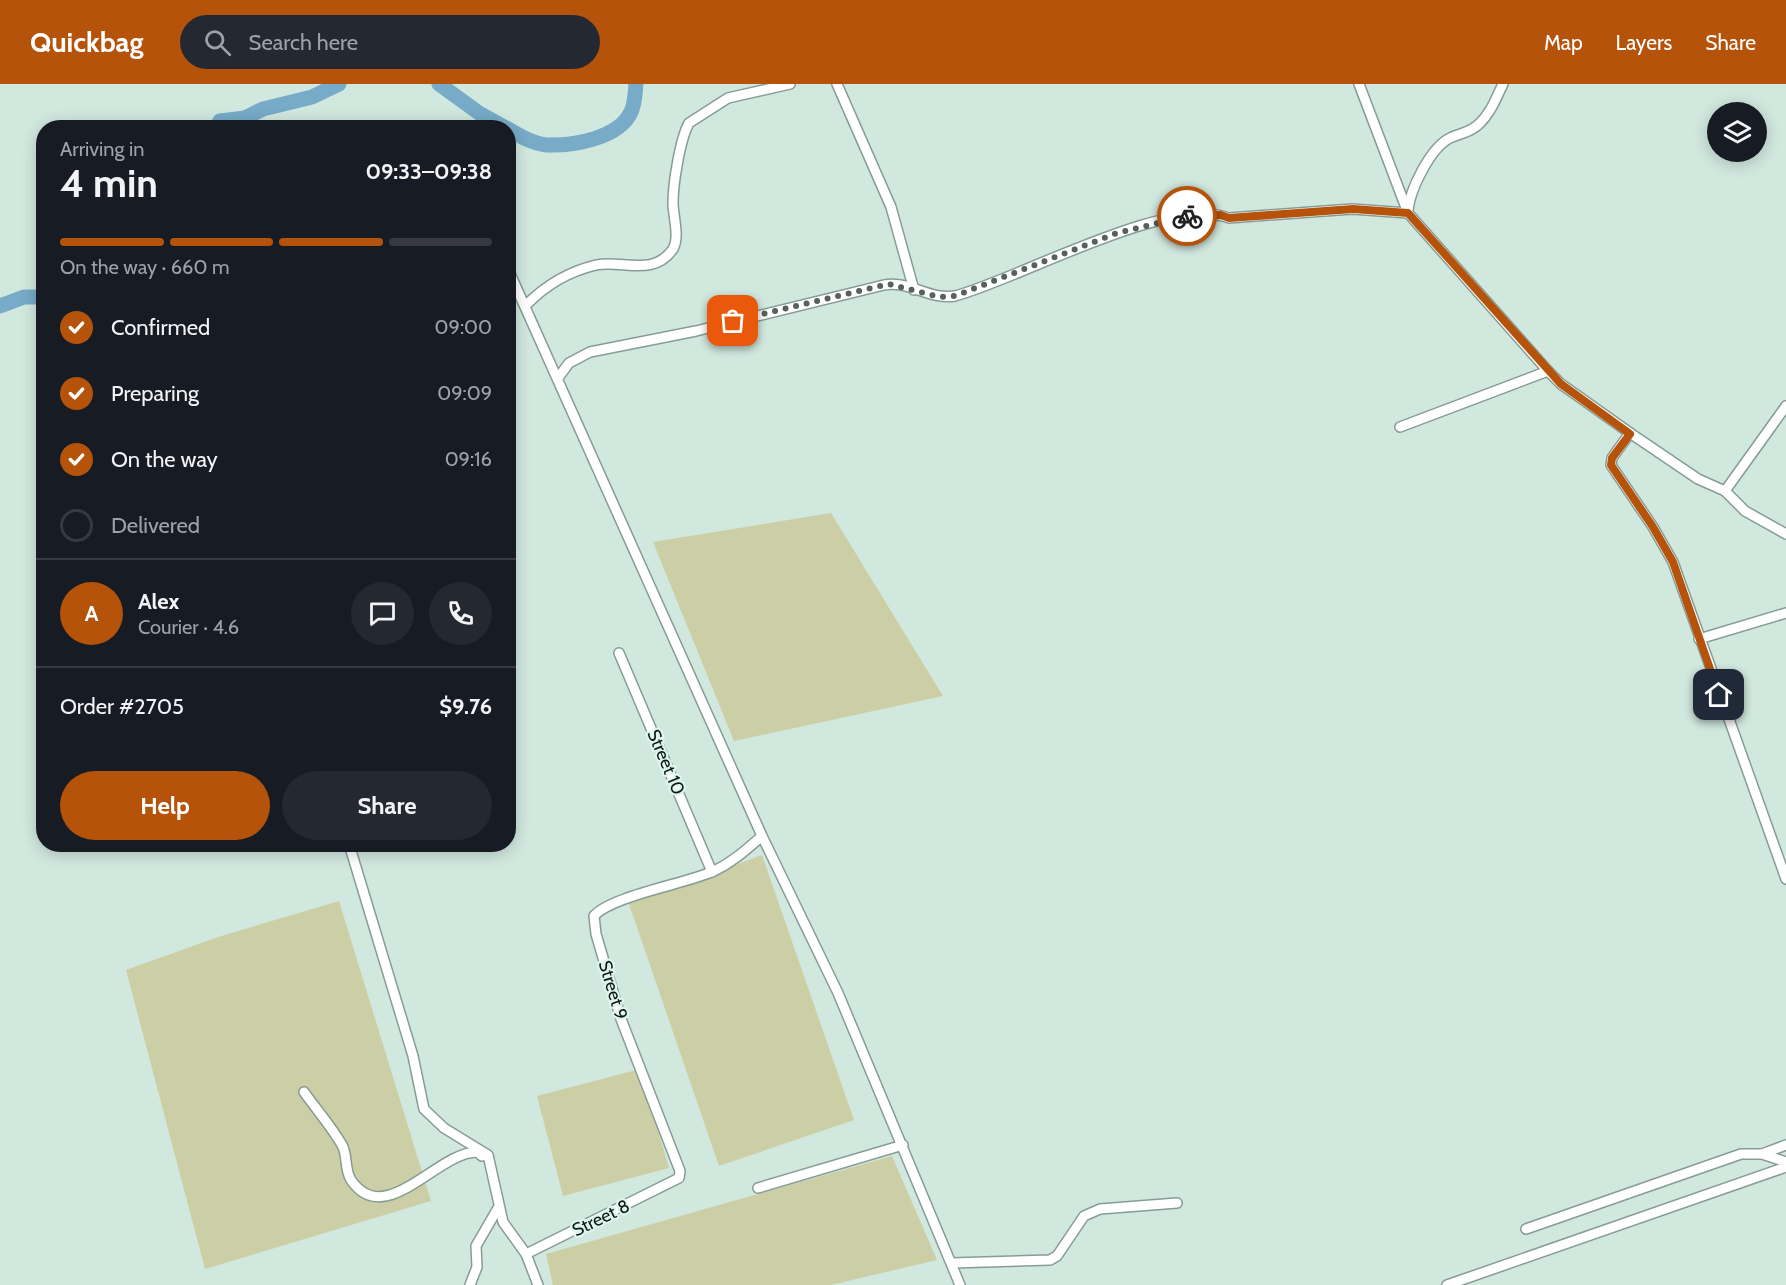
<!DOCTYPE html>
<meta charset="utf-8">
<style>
:root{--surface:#171b24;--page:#242831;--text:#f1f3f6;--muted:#9ea1a6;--line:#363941;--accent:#b45309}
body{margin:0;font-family:Cabin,sans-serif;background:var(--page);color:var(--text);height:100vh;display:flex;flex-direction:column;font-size:22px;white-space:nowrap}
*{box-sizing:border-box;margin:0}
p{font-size:20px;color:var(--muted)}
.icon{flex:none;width:33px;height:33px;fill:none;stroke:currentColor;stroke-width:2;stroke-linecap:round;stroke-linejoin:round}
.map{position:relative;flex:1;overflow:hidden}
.details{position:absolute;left:36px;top:36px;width:480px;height:732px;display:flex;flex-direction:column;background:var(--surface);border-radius:24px;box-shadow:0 3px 15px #0003}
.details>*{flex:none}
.buttons{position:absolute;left:1707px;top:18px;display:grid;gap:12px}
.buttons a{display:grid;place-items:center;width:60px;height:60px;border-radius:50%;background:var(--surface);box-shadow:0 3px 15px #0003;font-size:30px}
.pin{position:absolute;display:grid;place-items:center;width:51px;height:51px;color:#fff;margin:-26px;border-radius:12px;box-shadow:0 3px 9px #0006}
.courier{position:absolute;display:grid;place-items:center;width:60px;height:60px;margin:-30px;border:4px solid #b45309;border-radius:50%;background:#fff;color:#222;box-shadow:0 2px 8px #0007}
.overview em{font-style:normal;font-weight:700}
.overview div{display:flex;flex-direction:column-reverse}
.overview{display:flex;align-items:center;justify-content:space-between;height:102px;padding:0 24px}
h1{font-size:39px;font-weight:700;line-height:45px}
.bar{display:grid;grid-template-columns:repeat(4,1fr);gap:9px 6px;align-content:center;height:72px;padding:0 24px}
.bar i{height:8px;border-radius:4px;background:var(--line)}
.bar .active{background:var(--accent)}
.bar p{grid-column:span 4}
.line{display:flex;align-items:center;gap:15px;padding:0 24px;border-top:2px solid var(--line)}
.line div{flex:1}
.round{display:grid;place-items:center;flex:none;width:63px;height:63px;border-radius:32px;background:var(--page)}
ol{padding:0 24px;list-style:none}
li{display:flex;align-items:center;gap:18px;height:66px}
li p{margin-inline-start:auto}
li .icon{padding:6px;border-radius:50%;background:var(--accent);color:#fff;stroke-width:4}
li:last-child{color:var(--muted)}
li i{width:33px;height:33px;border:3px solid var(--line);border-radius:50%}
.action{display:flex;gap:12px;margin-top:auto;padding:12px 24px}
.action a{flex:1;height:69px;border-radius:36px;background:var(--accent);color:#fff;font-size:24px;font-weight:700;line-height:69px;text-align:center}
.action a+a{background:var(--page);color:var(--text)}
header{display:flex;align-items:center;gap:36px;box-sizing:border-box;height:84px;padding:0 30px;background:var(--accent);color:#fff}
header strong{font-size:28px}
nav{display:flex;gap:33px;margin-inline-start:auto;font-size:21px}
.search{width:420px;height:54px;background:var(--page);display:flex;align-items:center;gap:15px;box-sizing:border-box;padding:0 21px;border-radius:33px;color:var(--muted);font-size:22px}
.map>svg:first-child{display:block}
</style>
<header>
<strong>Quickbag</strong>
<div class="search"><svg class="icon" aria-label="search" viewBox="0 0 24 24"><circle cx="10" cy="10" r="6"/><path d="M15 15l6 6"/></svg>Search here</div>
<nav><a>Map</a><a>Layers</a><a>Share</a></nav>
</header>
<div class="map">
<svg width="1786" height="1201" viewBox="0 0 1786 1201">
<rect width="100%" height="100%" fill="#d1e8df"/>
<!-- green -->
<g fill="#cccfa5">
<path d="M831 429 943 612 734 657 653 458Z"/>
<path d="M762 771 854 1036 719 1082 629 820Z"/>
<path d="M339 817 431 1117 205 1185 126 886 218 853Z"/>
<path d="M640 985 669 1084 563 1112 537 1012Z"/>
<path d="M892 1072 937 1176 831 1201H553L546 1170Z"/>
</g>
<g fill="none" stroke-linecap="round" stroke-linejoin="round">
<!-- river -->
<g stroke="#77abc7" stroke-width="15">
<path d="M439 0 479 29 506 44"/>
<path d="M216 44 220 37 245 34 263 25 312 13 339 0"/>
<path d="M508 45C520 52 533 60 547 61 574 62 619 54 631 28 635 20 635 9 636 0"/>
<path d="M0 222 24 213H44"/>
</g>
<!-- minor casing -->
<g stroke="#879c95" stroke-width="12">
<g id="minor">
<path d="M837 0 891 123 914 206"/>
<path d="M1359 0 1408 129 1548 287 1561 300 1630 349 1698 395 1725 407 1745 427 1786 450"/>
<path d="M1408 126C1410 106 1430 64 1450 54 1460 49 1470 49 1479 40 1491 29 1496 14 1503 0"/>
<path d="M508 185 762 752 838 909 960 1201"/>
<path d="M526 221C546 201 567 188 596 181 621 175 653 194 673 165 680 153 673 132 673 119 673 100 680 55 689 39L728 14 790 0"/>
<path d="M558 294 569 279 590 268 696 247 884 201C908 196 929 216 955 212 1019 195 1168 111 1229 134L1352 125 1408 129"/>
<path d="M1400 343 1548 287"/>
<path d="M1630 349 1612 374 1611 381 1653 443 1673 478 1786 795"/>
<path d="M1725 407 1786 322"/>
<path d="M1699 555 1786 529"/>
<path d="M619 569 712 788"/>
<path d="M349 760 413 972 424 1025 444 1044 488 1071 503 1138 526 1170 538 1201"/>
<path d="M304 1008C316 1025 331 1042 342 1061 348 1071 344 1085 351 1096 385 1146 437 1068 477 1068L482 1072"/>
<path d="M1762 1070 1786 1061"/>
<path d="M758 1104 903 1061"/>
<path d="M1526 1145 1741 1070H1762L1786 1078"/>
<path d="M526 1170 679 1094 680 1087 621 935 596 850 594 832C611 812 685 800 714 787 733 778 747 765 762 752"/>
<path d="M952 1179 1050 1176 1057 1172 1084 1132 1100 1125 1177 1119"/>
<path d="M470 1201 477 1183 476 1162 498 1124 499 1126"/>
<path d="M1447 1201 1786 1083"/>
</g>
</g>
<!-- minor -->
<use href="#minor" stroke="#fff" stroke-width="9"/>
</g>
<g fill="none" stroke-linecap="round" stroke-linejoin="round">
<!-- done -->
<path stroke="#54615c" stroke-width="6" stroke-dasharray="0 10.8" d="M733 237 889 200 939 213 955 212 1117 149 1187 132"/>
<!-- route -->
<path stroke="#b45309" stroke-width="8" d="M1187 132 1221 131 1229 134 1353 125 1408 129 1561 300 1630 350 1612 374 1611 381 1653 443 1673 478 1719 611"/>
</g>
<g text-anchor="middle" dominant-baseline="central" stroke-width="4.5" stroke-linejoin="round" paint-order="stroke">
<!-- street labels -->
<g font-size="18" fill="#101815" stroke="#def5ed">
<text transform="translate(666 678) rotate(67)">Street 10</text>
<text transform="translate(613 906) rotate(73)">Street 9</text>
<text transform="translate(601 1134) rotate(-26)">Street 8</text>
</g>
</g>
</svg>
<div class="buttons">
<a><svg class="icon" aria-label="layers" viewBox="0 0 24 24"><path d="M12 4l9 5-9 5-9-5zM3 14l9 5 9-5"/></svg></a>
</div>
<div class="pin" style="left:733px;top:237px;background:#ea580c"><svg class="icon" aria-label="bag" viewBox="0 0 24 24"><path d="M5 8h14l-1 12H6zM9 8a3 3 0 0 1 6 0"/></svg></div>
<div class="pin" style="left:1719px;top:611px;background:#1f2937"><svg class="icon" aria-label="home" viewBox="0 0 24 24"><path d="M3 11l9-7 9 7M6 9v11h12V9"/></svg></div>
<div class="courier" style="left:1187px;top:132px"><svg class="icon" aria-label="bike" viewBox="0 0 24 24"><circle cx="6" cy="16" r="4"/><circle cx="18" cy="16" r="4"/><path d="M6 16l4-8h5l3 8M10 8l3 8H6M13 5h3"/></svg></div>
<section class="details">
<div class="overview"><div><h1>4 min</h1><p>Arriving in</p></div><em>09:33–09:38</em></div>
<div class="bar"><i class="active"></i><i class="active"></i><i class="active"></i><i></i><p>On the way · 660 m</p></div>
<ol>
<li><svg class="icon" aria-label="check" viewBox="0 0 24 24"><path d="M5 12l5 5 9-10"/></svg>Confirmed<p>09:00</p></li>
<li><svg class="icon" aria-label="check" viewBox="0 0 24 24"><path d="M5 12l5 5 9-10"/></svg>Preparing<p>09:09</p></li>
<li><svg class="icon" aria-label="check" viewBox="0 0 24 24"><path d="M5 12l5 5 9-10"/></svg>On the way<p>09:16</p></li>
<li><i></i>Delivered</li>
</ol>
<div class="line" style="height:108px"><b class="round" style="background:var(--accent);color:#fff">A</b><div><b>Alex</b><p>Courier · 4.6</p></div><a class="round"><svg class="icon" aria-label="chat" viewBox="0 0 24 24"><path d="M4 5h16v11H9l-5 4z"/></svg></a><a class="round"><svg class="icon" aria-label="phone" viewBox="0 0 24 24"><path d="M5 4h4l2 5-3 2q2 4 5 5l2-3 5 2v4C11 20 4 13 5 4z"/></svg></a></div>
<div class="line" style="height:78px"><div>Order #2705</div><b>$9.76</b></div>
<div class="action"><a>Help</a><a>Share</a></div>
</section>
</div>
